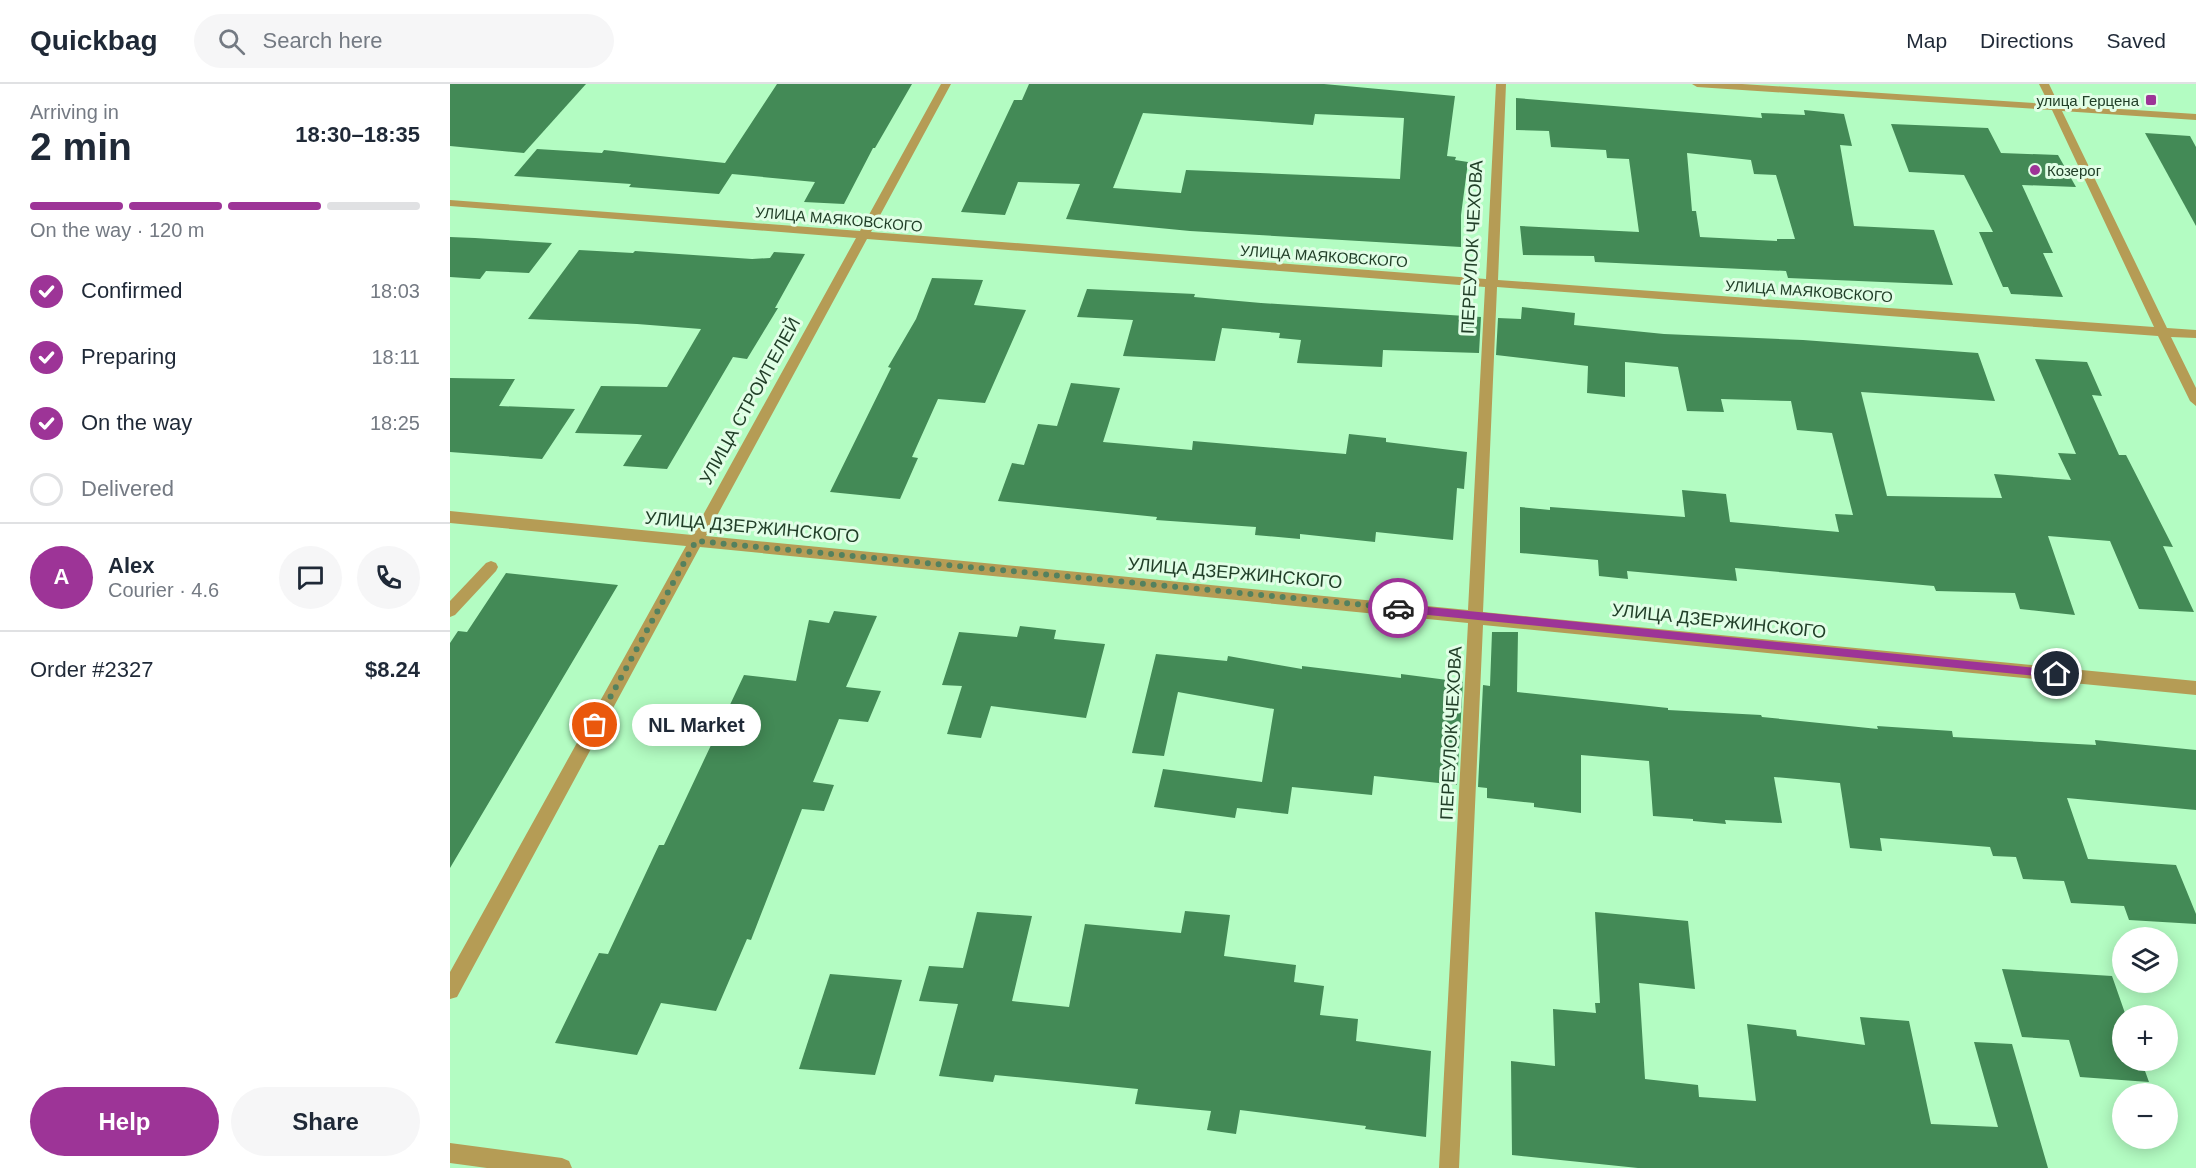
<!DOCTYPE html>
<meta charset="utf-8">
<style>
:root{--surface:#fff;--page:#f6f6f7;--text:#1f2937;--muted:#747a83;--line:#e0e1e3;--accent:#9d3497}
body{margin:0;font-family:Helvetica,sans-serif;background:var(--page);color:var(--text);height:100vh;display:flex;flex-direction:column;font-size:22px;white-space:nowrap}
*{box-sizing:border-box;margin:0}
p{font-size:20px;color:var(--muted)}
.icon{flex:none;width:33px;height:33px;fill:none;stroke:currentColor;stroke-width:2;stroke-linecap:round;stroke-linejoin:round}
.map{position:relative;flex:1;overflow:hidden}
.sheet{display:flex;flex-direction:column;background:var(--surface);width:450px}
.sheet>*{flex:none}
.tools{position:absolute;left:1662px;top:843px;display:grid;gap:12px}
.tools a{display:grid;place-items:center;width:66px;height:66px;border-radius:50%;background:var(--surface);box-shadow:0 3px 15px #0003;font-size:30px}
.pin{position:absolute;display:grid;place-items:center;width:51px;height:51px;color:#fff;margin:-26px;border:3px solid #fff;border-radius:50%;box-shadow:0 2px 6px #0007}
.courier{position:absolute;display:grid;place-items:center;width:60px;height:60px;margin:-30px;border:4px solid #9d3497;border-radius:50%;background:#fff;color:#222;box-shadow:0 2px 8px #0007}
.bubble{position:absolute;height:42px;border-radius:21px;background:var(--surface);box-shadow:0 3px 15px #0003;font-size:20px;font-weight:700;line-height:42px;text-align:center}
.headline em{font-style:normal;font-weight:700}
.headline div{display:flex;flex-direction:column-reverse}
.headline{display:flex;align-items:center;justify-content:space-between;height:102px;padding:0 30px}
h1{font-size:39px;font-weight:700;line-height:45px}
.bar{display:grid;grid-template-columns:repeat(4,1fr);gap:9px 6px;align-content:center;height:72px;padding:0 30px}
.bar i{height:8px;border-radius:4px;background:var(--line)}
.bar .current{background:var(--accent)}
.bar p{grid-column:span 4}
.line{display:flex;align-items:center;gap:15px;padding:0 30px;border-top:2px solid var(--line)}
.line div{flex:1}
.round{display:grid;place-items:center;flex:none;width:63px;height:63px;border-radius:32px;background:var(--page)}
ol{padding:0 30px;list-style:none}
li{display:flex;align-items:center;gap:18px;height:66px}
li p{margin-inline-start:auto}
li .icon{padding:6px;border-radius:50%;background:var(--accent);color:#fff;stroke-width:4}
li:last-child{color:var(--muted)}
li i{width:33px;height:33px;border:3px solid var(--line);border-radius:50%}
.action{display:flex;gap:12px;margin-top:auto;padding:12px 30px}
.action a{flex:1;height:69px;border-radius:36px;background:var(--accent);color:#fff;font-size:24px;font-weight:700;line-height:69px;text-align:center}
.action a+a{background:var(--page);color:var(--text)}
header{display:flex;align-items:center;gap:36px;box-sizing:border-box;height:84px;padding:0 30px;background:var(--surface);border-bottom:2px solid var(--line)}
header strong{font-size:28px}
nav{display:flex;gap:33px;margin-inline-start:auto;font-size:21px}
.search{width:420px;height:54px;background:var(--page);display:flex;align-items:center;gap:15px;box-sizing:border-box;padding:0 21px;border-radius:33px;color:var(--muted);font-size:22px}
main{display:flex;flex:1;min-height:0}
.map>svg:first-child{display:block}
</style>
<header>
<strong>Quickbag</strong>
<div class="search"><svg class="icon" aria-label="search" viewBox="0 0 24 24"><circle cx="10" cy="10" r="6"/><path d="M15 15l6 6"/></svg>Search here</div>
<nav><a>Map</a><a>Directions</a><a>Saved</a></nav>
</header>
<main>
<section class="sheet">
<div class="headline"><div><h1>2 min</h1><p>Arriving in</p></div><em>18:30–18:35</em></div>
<div class="bar"><i class="current"></i><i class="current"></i><i class="current"></i><i></i><p>On the way · 120 m</p></div>
<ol>
<li><svg class="icon" aria-label="check" viewBox="0 0 24 24"><path d="M5 12l5 5 9-10"/></svg>Confirmed<p>18:03</p></li>
<li><svg class="icon" aria-label="check" viewBox="0 0 24 24"><path d="M5 12l5 5 9-10"/></svg>Preparing<p>18:11</p></li>
<li><svg class="icon" aria-label="check" viewBox="0 0 24 24"><path d="M5 12l5 5 9-10"/></svg>On the way<p>18:25</p></li>
<li><i></i>Delivered</li>
</ol>
<div class="line" style="height:108px"><b class="round" style="background:var(--accent);color:#fff">A</b><div><b>Alex</b><p>Courier · 4.6</p></div><a class="round"><svg class="icon" aria-label="chat" viewBox="0 0 24 24"><path d="M4 5h16v11H9l-5 4z"/></svg></a><a class="round"><svg class="icon" aria-label="phone" viewBox="0 0 24 24"><path d="M5 4h4l2 5-3 2q2 4 5 5l2-3 5 2v4C11 20 4 13 5 4z"/></svg></a></div>
<div class="line" style="height:78px"><div>Order #2327</div><b>$8.24</b></div>
<div class="action"><a>Help</a><a>Share</a></div>
</section>
<div class="map">
<svg width="1746" height="1084" viewBox="0 0 1746 1084">
<rect width="100%" height="100%" fill="#b3fcc2"/>
<!-- building -->
<g fill="#438a56" fill-rule="evenodd">
<path d="M0 0H136L74 69 0 62Z"/>
<path d="M327 0H462L425 64H423L394 120 354 118 365 98 282 90 269 110 179 103 181 100 64 92 87 65 152 69 154 66 275 79Z"/>
<path d="M579 0H874L1005 12 997 72 1006 73 1005 76 1018 78 1011 131V163L740 147 616 135 630 100 568 98 555 131 511 128 564 16H572ZM693 29 863 41 865 30 954 34 950 95 736 86 731 109 663 104Z"/>
<path d="M1066 14 1312 34 1311 29 1355 31 1354 26 1394 30 1402 62 1390 61 1404 142 1484 146 1503 201 1338 194 1336 187 1145 178 1144 172 1073 171 1070 142 1189 148 1179 75 1157 74 1156 66 1101 63 1099 47 1066 46ZM1237 69 1301 76 1304 90 1326 91 1345 155H1327V157L1250 153 1246 127H1242Z"/>
<path d="M1441 40 1538 44 1551 69 1608 71 1626 103 1572 101 1603 169H1593L1613 213 1561 210 1558 203H1553L1529 148H1543L1514 91 1459 88Z"/>
<path d="M1695 49 1740 52 1746 63V142Z"/>
<path d="M0 153 25 154 102 159 79 189 36 187 30 195 0 193Z"/>
<path d="M129 166 183 169 185 167 302 175 320 174 324 168 355 170 325 224H328L297 275 283 273 217 385 173 382 192 351 125 349 151 302 217 303 251 245 187 240 78 235Z"/>
<path d="M482 194 533 196 524 221 576 226 535 319 488 315 462 373 468 374 450 415 380 408 441 284 438 283 466 235Z"/>
<path d="M637 205 745 210 744 213 811 219 1031 233 1029 269 933 266 932 283 847 279 851 256 829 254 830 249 772 244 765 277 673 272 683 236 627 233Z"/>
<path d="M1072 223 1125 229 1124 241 1214 250 1353 256 1528 269 1545 317 1411 308 1437 412 1552 414 1544 390 1621 396 1608 369 1626 370 1585 275 1637 278 1652 312 1642 311 1669 371H1676L1723 463 1713 462 1744 528 1689 525 1660 457 1598 452 1625 531 1570 525 1565 509 1486 507 1484 502 1285 484 1287 497 1177 487 1178 495 1149 492 1148 476 1070 469V423L1100 426V423L1235 433 1232 406 1276 410 1280 438 1389 448 1385 430 1403 431 1382 349 1347 346 1341 317 1271 315 1274 328 1237 327 1228 283 1175 278V313L1137 309 1138 282 1046 271 1048 234 1071 235Z"/>
<path d="M0 294 65 295 49 322 125 325 92 375 0 368Z"/>
<path d="M621 299 670 304 653 358 742 366 743 357 896 370 899 350 936 354V358L1017 368 1014 405 1007 404 1003 456 926 448 925 458 850 450V455L805 451 806 443 706 436 707 433 548 417 562 379 574 381 588 340 607 342Z"/>
<path d="M56 489 168 501 0 784V559L8 547 17 548Z"/>
<path d="M384 527 427 532 396 603 431 607 418 638 389 635 363 698 384 701 374 727 352 725 301 856 297 855 266 927 211 919 187 971 105 959 149 869 158 870 209 761H214L294 591 346 597 359 536 379 539Z"/>
<path d="M570 542 606 546 604 555 655 560 636 634 541 622 531 654 497 650 512 602 492 601 509 548 567 553Z"/>
<path d="M1042 548H1068L1067 608 1218 624V626L1311 631 1312 633 1428 645 1427 642 1502 647 1503 653 1646 661 1645 656 1746 666V726L1617 714 1638 775 1726 781 1746 830V840L1679 836 1674 822 1621 819 1614 797 1573 795 1566 773 1543 772 1540 763 1430 754 1432 767 1400 764 1390 699 1324 693 1332 739 1275 736 1276 740 1243 737V735L1203 732 1199 677 1131 671V729L1084 723V719L1037 714V704L1028 703 1033 601 1040 602Z"/>
<path d="M706 570 777 577 778 572 852 585V582L951 594V590L1013 598 1007 701 924 692 922 711 842 703 838 730 787 724 785 734 704 723 713 685 812 698 824 625 728 608 714 672 682 669Z"/>
<path d="M735 827 780 831 774 872 846 881 844 898 874 902 870 931 908 935 906 957 981 967 976 1053 915 1045 916 1042 790 1026 786 1050 757 1046 761 1027 685 1020 688 1005 545 991 543 998 489 992 508 920 469 917 479 882 513 884 527 828 582 832 562 917 619 923 635 840 731 849Z"/>
<path d="M1145 828 1238 837 1245 905 1189 899 1195 995 1248 1001 1249 1013 1306 1017 1297 940 1346 946 1347 952 1415 961 1410 933 1459 937 1481 1040 1548 1043 1524 958 1562 960 1598 1084H1188L1062 1071 1061 977 1105 982 1103 925 1146 929 1145 919H1150Z"/>
<path d="M1552 885 1662 892 1676 932H1672V976H1691L1699 998 1630 993 1619 956 1572 953Z"/>
<path d="M380 890 452 896 425 991 349 985Z"/>
</g>
<g fill="none" stroke-linecap="round" stroke-linejoin="round">
<!-- minor -->
<g fill="#b59c55" fill-rule="evenodd">
<path d="M491 0H501L421 148 1036 195 1046 0H1056L1048 196 1704 243 1602 26 1247 3 1242 0H1292L1599 20 1589 0H1599L1609 21 1746 30V36L1612 27 1717 244 1746 246V254L1721 253 1746 304V322L1740 317 1708 252 1047 203 1033 528 1746 597V611L1033 541 1009 1084H989L1018 539 250 463 7 913 0 915V888L236 462 0 439V427L242 451 406 154 0 122V116L410 147ZM417 155 1035 203 1018 526 256 452Z"/>
<path d="M41 477 46 479 48 483 46 487 5 531 0 533V517L36 479Z"/>
<path d="M0 1059 112 1074 119 1077 122 1084H37L0 1079Z"/>
</g>
</g>
<!-- route -->
<path fill="#9d3497" d="M948 520 1607 586 1612 590 1607 594 948 528 944 524Z"/>
<g fill="none" stroke-linecap="round" stroke-linejoin="round">
<!-- done -->
<path stroke="#54815e" stroke-width="6" stroke-dasharray="0 10.8" d="M145 641 246 457 948 524"/>
</g>
<!-- markers -->
<g fill="#9d3497" stroke="#e1fee6" stroke-width="2">
<rect x="1695" y="10" width="12" height="12" rx="3"/>
<circle cx="1585" cy="86" r="6"/>
</g>
<g text-anchor="middle" dominant-baseline="central" stroke-width="6" stroke-linejoin="round" paint-order="stroke">
<!-- far-poi labels -->
<g font-size="15" fill="#213f28" stroke="#e1fee6" text-anchor="end">
<text x="1689" y="16">улица Герцена</text>
<text x="1597" y="86" text-anchor="start">Козерог</text>
</g>
<!-- far-street labels -->
<g font-size="15" fill="#213f28" stroke="#e1fee6">
<text transform="translate(389 135) rotate(5)">УЛИЦА МАЯКОВСКОГО</text>
<text transform="translate(874 172) rotate(4)">УЛИЦА МАЯКОВСКОГО</text>
<text transform="translate(1359 207) rotate(4)">УЛИЦА МАЯКОВСКОГО</text>
</g>
<!-- street labels -->
<g font-size="18" fill="#213f28" stroke="#e1fee6">
<text transform="translate(1022 163) rotate(-87)">ПЕРЕУЛОК ЧЕХОВА</text>
<text transform="translate(300 317) rotate(-61)">УЛИЦА СТРОИТЕЛЕЙ</text>
<text transform="translate(302 443) rotate(5)">УЛИЦА ДЗЕРЖИНСКОГО</text>
<text transform="translate(785 489) rotate(5)">УЛИЦА ДЗЕРЖИНСКОГО</text>
<text transform="translate(1269 537) rotate(6)">УЛИЦА ДЗЕРЖИНСКОГО</text>
<text transform="translate(1001 649) rotate(-87)">ПЕРЕУЛОК ЧЕХОВА</text>
</g>
</g>
</svg>
<div class="tools">
<a><svg class="icon" aria-label="layers" viewBox="0 0 24 24"><path d="M12 4l9 5-9 5-9-5zM3 14l9 5 9-5"/></svg></a>
<a>+</a>
<a>−</a>
</div>
<div class="pin" style="left:145px;top:641px;background:#ea580c"><svg class="icon" aria-label="bag" viewBox="0 0 24 24"><path d="M5 8h14l-1 12H6zM9 8a3 3 0 0 1 6 0"/></svg></div>
<div class="pin" style="left:1607px;top:590px;background:#1f2937"><svg class="icon" aria-label="home" viewBox="0 0 24 24"><path d="M3 11l9-7 9 7M6 9v11h12V9"/></svg></div>
<div class="courier" style="left:948px;top:524px"><svg class="icon" aria-label="car" viewBox="0 0 24 24"><path d="M5 17H2v-5l4-1 3-4h7l3 4 3 1v5h-3M9 17h6M6 11h13"/><circle cx="7" cy="17" r="2"/><circle cx="17" cy="17" r="2"/></svg></div>
<div class="bubble" style="left:182px;top:620px;width:129px">NL Market</div>
</div>
</main>
